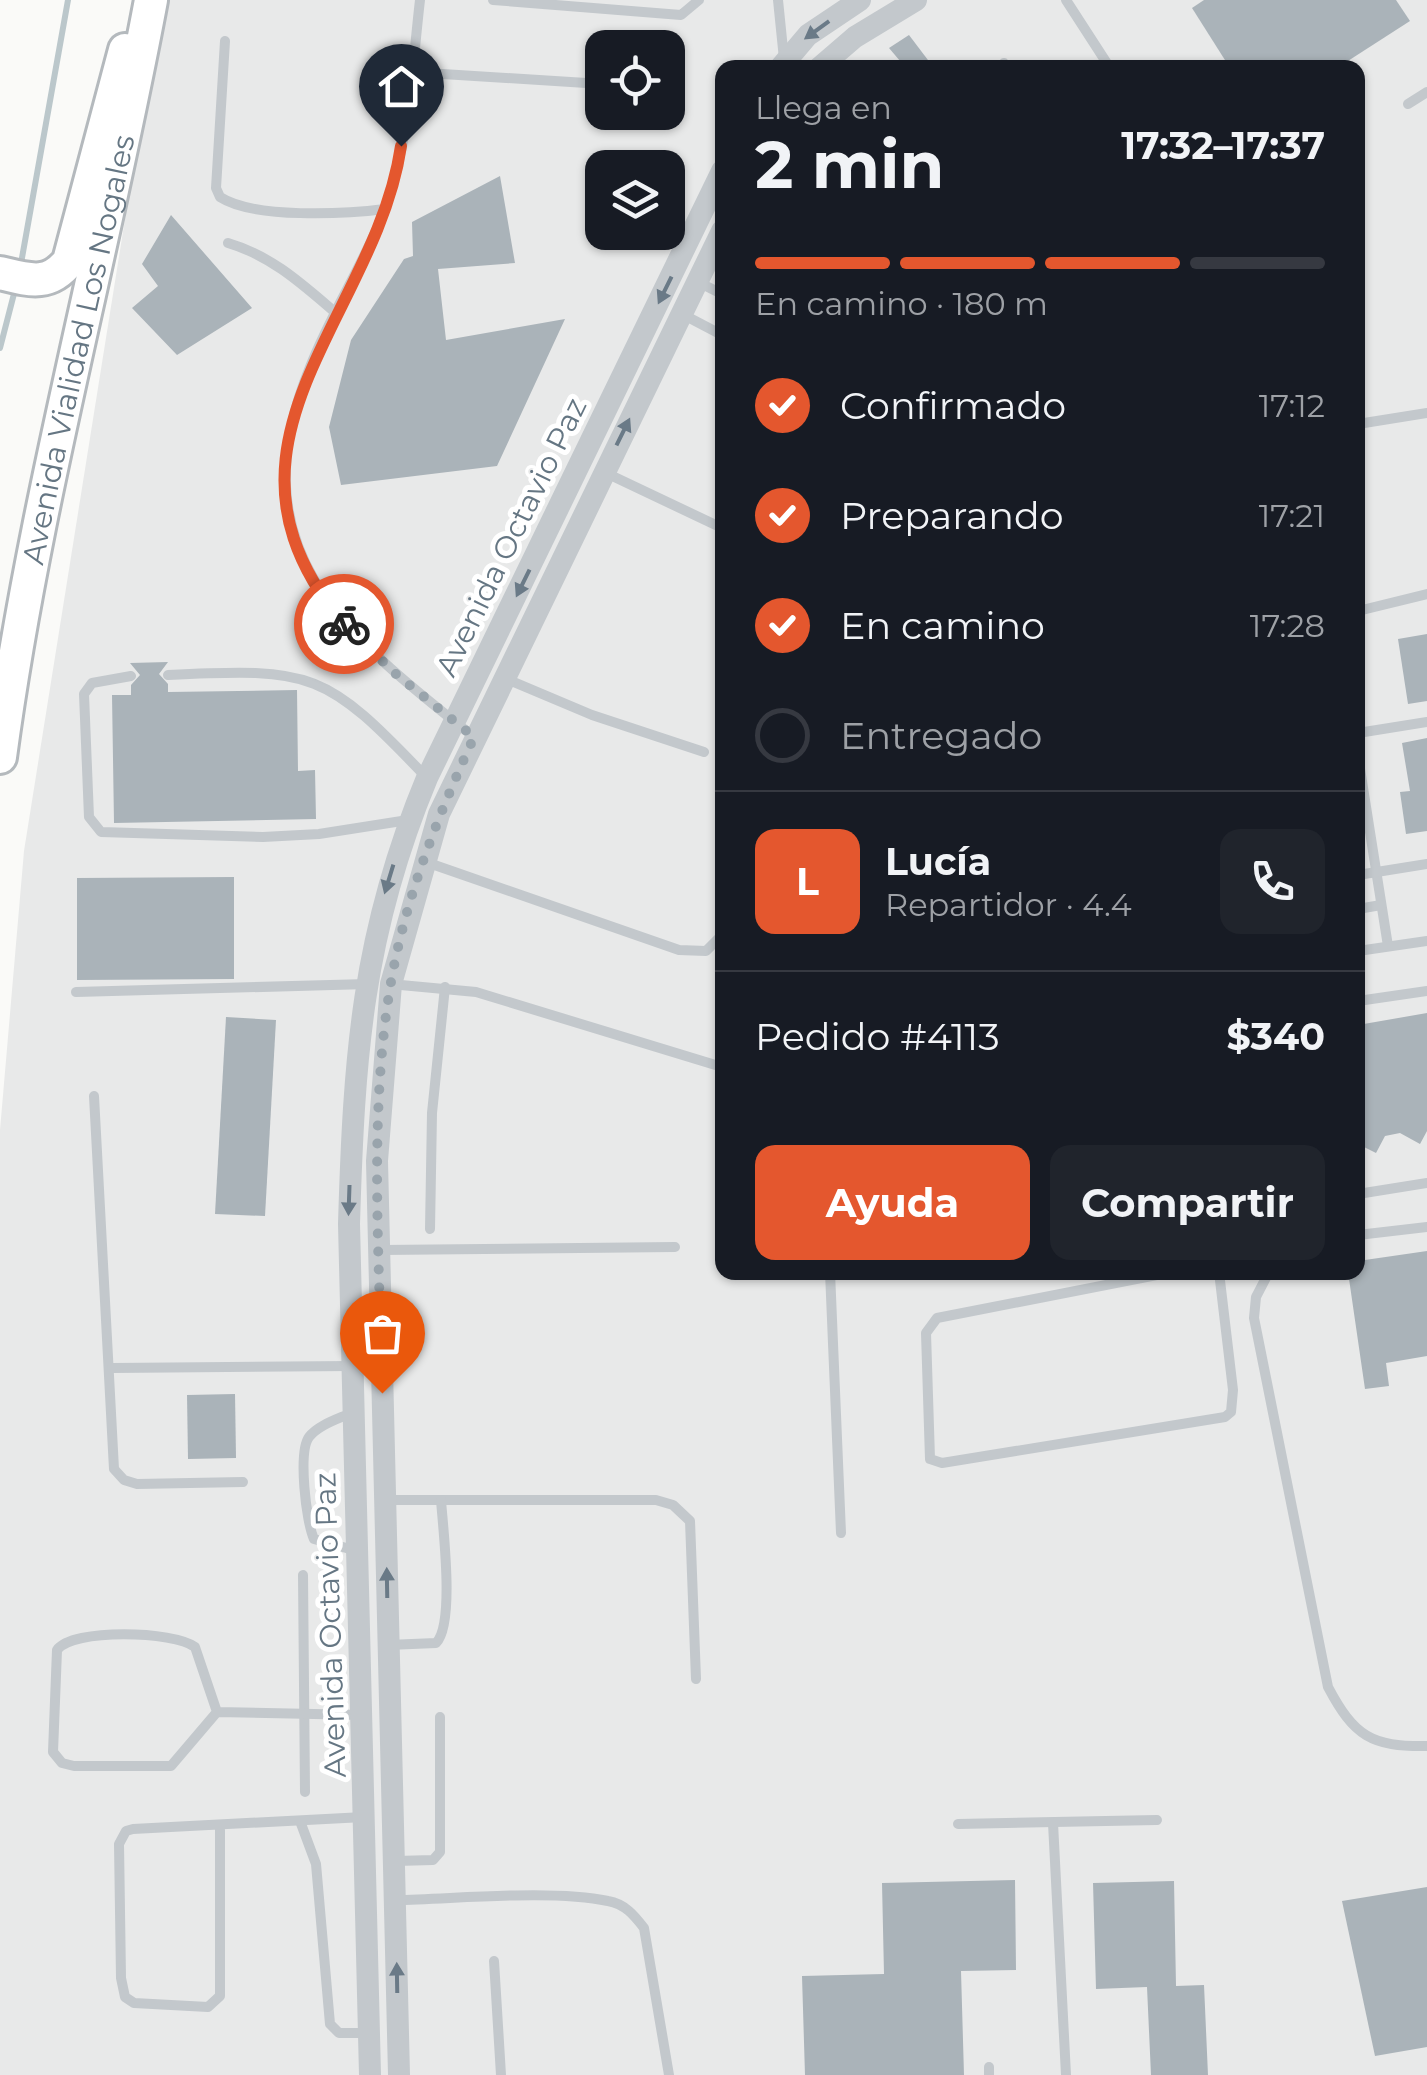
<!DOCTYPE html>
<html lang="es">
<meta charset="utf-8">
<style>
:root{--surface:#171b24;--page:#20242c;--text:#f1f3f6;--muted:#9ea1a6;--line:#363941;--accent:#e4572e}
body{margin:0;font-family:Montserrat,sans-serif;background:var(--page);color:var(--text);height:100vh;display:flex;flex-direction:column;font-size:38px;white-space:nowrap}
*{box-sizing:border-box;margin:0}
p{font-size:32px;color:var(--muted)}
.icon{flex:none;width:55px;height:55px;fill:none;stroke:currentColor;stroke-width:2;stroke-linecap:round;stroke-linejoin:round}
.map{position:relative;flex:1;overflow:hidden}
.panel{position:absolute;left:715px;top:60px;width:650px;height:1220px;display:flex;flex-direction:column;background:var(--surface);border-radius:20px;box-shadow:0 2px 8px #0004}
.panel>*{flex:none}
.buttons{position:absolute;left:585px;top:30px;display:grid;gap:20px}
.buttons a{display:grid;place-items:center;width:100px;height:100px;border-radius:20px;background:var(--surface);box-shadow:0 2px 8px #0004;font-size:50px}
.pin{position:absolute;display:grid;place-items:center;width:85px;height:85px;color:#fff;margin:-102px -42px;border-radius:50% 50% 50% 0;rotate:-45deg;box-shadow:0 0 10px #0007}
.pin .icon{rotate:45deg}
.courier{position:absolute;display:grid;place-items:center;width:100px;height:100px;margin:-50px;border:8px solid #e4572e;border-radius:50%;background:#fff;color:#222;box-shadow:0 2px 12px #0007}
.head em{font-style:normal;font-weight:700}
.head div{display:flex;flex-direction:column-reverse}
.head{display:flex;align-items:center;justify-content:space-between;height:170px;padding:0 40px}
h1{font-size:65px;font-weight:700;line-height:75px}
.bar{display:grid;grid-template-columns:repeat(4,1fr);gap:15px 10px;align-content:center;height:120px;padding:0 40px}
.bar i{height:12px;border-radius:8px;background:var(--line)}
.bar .on{background:var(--accent)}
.bar p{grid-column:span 4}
.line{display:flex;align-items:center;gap:25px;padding:0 40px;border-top:2px solid var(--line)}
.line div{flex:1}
.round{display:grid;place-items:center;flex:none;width:105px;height:105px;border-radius:20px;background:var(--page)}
ol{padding:0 40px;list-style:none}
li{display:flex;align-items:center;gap:30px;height:110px}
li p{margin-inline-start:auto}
li .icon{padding:10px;border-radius:50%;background:var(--accent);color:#fff;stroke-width:4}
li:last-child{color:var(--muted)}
li i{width:55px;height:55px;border:5px solid var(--line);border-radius:50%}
.button{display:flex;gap:20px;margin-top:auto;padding:20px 40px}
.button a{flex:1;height:115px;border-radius:20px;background:var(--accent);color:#fff;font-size:40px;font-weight:700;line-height:115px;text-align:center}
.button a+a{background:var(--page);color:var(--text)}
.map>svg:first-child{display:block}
</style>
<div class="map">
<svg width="1427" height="2075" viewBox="0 0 1427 2075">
<rect width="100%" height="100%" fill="#fafaf8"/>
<!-- built -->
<path fill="#e8e9e9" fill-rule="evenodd" d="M160 0H1427V2075H0V1130L24 851ZM602 48H668V112H602ZM722 68H1358V1272H722ZM602 168H668V232H602Z"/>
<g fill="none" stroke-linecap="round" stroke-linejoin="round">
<!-- stream -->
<g stroke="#bbc7cb" stroke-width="6">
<path d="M20 269 68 0"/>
<path d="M0 348 16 286"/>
</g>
</g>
<!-- building -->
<g fill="#aab3b9">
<path d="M1204 0H1396L1410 21 1337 68H1230L1192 8Z"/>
<path d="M909 35 934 68H906L889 48Z"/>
<path d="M500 176 515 263 438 269 446 340 565 319 497 466 341 485 329 427 351 340 404 259 413 256 412 222Z"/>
<path d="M171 215 252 308 177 355 132 308 158 286 142 264Z"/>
<path d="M1427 634V701L1408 704 1398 639Z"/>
<path d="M168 662 159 674 168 684V692L297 690 298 771 315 770 316 819 114 823 112 695H131V685L140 675 130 663Z"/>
<path d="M1427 738V831L1406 834 1400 792 1410 791 1402 743Z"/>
<path d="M234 877V979L77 980V878Z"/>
<path d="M1427 1013V1131L1420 1144 1400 1133 1385 1136 1376 1153 1358 1144V1025Z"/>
<path d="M226 1017 276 1020 265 1216 215 1214Z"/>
<path d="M1427 1251V1356L1386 1363 1389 1386 1365 1389 1348 1272H1358V1261Z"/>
<path d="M235 1394 236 1458 188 1459 187 1395Z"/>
<path d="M1015 1880 1016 1970 961 1971 964 2075H805L802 1976 884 1974 882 1883Z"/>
<path d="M1174 1881 1176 1986 1204 1985 1208 2075H1151L1147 1987 1096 1989 1093 1883Z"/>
<path d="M1427 1887V2047L1375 2056 1342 1901Z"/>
</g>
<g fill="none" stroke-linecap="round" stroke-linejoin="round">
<!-- trunk casing -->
<g stroke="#b4b9bd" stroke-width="38">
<g id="trunk">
<path d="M0 273C29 280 49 287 69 261L125 50"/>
<path id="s1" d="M0 757C34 502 104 253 151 0"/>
</g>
</g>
<!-- service -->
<g stroke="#c3c8cc" stroke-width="10">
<path d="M420 0C412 69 409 144 385 209 364 264 331 313 310 367 236 548 343 634 474 737"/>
<path d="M493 0 681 15 699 0"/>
<path d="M778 0 784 59"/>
<path d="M1066 0 1110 68"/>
<path d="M225 41 216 188 220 197C254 219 345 214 385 209"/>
<path d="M1004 63 1008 68"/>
<path d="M411 72 602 84"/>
<path d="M1408 104 1427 92"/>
<path d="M228 243C272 256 302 284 336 313"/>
<path d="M698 282 722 294"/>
<path d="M682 314 722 335"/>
<path d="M1358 424 1427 413"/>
<path d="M606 473 722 528"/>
<path d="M1358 611 1427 594"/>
<path d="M168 675C314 668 325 671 427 778"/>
<path d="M131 676 92 683 84 694 89 817 101 832 263 837 319 834 408 820"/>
<path d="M504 678 592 715 704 752"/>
<path d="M1358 733 1427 722"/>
<path d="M1358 756 1388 946"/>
<path d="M423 861 679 950 706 951 722 935"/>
<path d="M1358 875 1427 864"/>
<path d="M1358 909 1381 905"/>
<path d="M1358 951 1427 941"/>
<path d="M390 984 476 992 722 1067"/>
<path d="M76 992 368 984"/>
<path d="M1358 1001 1427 991"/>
<path d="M94 1096 114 1469 124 1480 137 1484 243 1482"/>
<path d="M1358 1194 1427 1183"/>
<path d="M430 1229 432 1113 445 987"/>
<path d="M1358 1235 1427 1227"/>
<path d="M381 1250 675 1247"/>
<path d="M830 1272 841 1533"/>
<path d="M1172 1272 937 1318 926 1333 930 1459 942 1463 1225 1417 1231 1412 1233 1390 1219 1272"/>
<path d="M1269 1272 1256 1297 1254 1318 1328 1687C1354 1736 1371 1747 1427 1746"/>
<path d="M112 1368 352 1366"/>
<path d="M351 1413C338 1419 318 1425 309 1437 298 1452 306 1522 314 1539L357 1551"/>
<path d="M386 1500H656L673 1505 690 1521 696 1679"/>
<path d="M303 1575 305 1792"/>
<path d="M388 1645 436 1643C455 1624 443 1529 441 1500"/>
<path d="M217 1712 195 1647C174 1631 72 1628 57 1650L53 1752 62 1763 74 1766H171L217 1712 362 1715"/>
<path d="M300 1821 316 1864 330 2024 339 2033H368"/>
<path d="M1053 1823 1066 2075"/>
<path d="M958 1824 1157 1820"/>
<path d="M220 1825V1996L208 2007 134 2003 125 1997 121 1978 119 1844 126 1831 133 1829 364 1817"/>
<path d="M396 1861 433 1860 440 1852V1717"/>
<path d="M396 1900C456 1899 552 1889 608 1901 625 1904 634 1915 644 1928L669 2075"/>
<path d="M494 1961 501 2075"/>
<path d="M989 2067V2075"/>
</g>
<!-- tertiary -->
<g stroke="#c3c8cc" stroke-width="22">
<path d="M780 68 808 35 860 0"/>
<path d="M819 68 855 37 916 0"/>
<path d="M370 2075 349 1224C354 1057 362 934 427 778L722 171"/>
<path d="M399 2075 377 1161 391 984 439 814 722 231"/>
</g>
<!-- trunk -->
<use href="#trunk" stroke="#fff" stroke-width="32"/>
</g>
<!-- one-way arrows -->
<defs><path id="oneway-solid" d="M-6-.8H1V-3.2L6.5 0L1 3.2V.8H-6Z" transform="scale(2.5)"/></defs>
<g fill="#6a7a87">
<use href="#oneway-solid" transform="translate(817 30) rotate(144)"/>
<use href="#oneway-solid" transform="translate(665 290) rotate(116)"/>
<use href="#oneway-solid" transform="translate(623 432) rotate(-64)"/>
<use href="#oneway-solid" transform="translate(523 583) rotate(116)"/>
<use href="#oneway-solid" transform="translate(389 879) rotate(107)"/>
<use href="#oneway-solid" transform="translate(349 1200) rotate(92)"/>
<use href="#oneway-solid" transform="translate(387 1583) rotate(-91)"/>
<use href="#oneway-solid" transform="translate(397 1978) rotate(-91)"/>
</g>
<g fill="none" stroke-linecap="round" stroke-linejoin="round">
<!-- done -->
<path stroke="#99a4ac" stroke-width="10" stroke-dasharray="0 18" d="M344 624 397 675 474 737C438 816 406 896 391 982 368 1116 380 1257 382 1393"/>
<!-- route -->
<path stroke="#e4572e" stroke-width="12" d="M344 624C192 445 376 318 401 146"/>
</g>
<g text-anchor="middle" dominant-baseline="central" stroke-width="10" stroke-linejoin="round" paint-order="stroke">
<!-- street labels -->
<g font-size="30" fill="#657683" stroke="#fff">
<text stroke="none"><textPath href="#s1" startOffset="415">Avenida Vialidad Los Nogales</textPath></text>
<text transform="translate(511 537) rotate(-64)">Avenida Octavio Paz</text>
<text transform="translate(330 1625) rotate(-92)">Avenida Octavio Paz</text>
</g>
</g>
</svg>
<div class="buttons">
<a><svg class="icon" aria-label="locate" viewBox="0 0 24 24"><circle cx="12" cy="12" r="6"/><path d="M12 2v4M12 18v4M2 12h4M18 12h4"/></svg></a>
<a><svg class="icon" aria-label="layers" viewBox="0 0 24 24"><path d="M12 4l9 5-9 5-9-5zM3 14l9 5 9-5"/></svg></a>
</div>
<div class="pin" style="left:382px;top:1393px;background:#ea580c"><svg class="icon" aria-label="bag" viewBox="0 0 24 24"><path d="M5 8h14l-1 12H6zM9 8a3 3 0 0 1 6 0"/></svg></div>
<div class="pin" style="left:401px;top:146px;background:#1f2937"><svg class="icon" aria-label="home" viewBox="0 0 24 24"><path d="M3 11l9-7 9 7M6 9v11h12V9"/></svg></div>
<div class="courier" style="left:344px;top:624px"><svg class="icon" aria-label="bike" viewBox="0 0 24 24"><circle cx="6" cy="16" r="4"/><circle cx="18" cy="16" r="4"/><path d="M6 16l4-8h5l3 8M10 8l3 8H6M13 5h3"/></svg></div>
<section class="panel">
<div class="head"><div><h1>2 min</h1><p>Llega en</p></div><em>17:32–17:37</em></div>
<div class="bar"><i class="on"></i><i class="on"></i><i class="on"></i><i></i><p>En camino · 180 m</p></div>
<ol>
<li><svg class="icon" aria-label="check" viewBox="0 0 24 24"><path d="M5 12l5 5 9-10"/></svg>Confirmado<p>17:12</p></li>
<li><svg class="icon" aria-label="check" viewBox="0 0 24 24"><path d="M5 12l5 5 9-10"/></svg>Preparando<p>17:21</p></li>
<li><svg class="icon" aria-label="check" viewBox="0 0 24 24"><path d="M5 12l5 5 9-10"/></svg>En camino<p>17:28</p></li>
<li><i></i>Entregado</li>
</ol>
<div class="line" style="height:180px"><b class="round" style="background:var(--accent);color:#fff">L</b><div><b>Lucía</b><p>Repartidor · 4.4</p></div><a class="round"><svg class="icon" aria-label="phone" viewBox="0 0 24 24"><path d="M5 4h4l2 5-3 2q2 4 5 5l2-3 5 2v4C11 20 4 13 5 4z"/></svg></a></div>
<div class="line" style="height:130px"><div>Pedido #4113</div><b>$340</b></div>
<div class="button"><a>Ayuda</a><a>Compartir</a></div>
</section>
</div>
